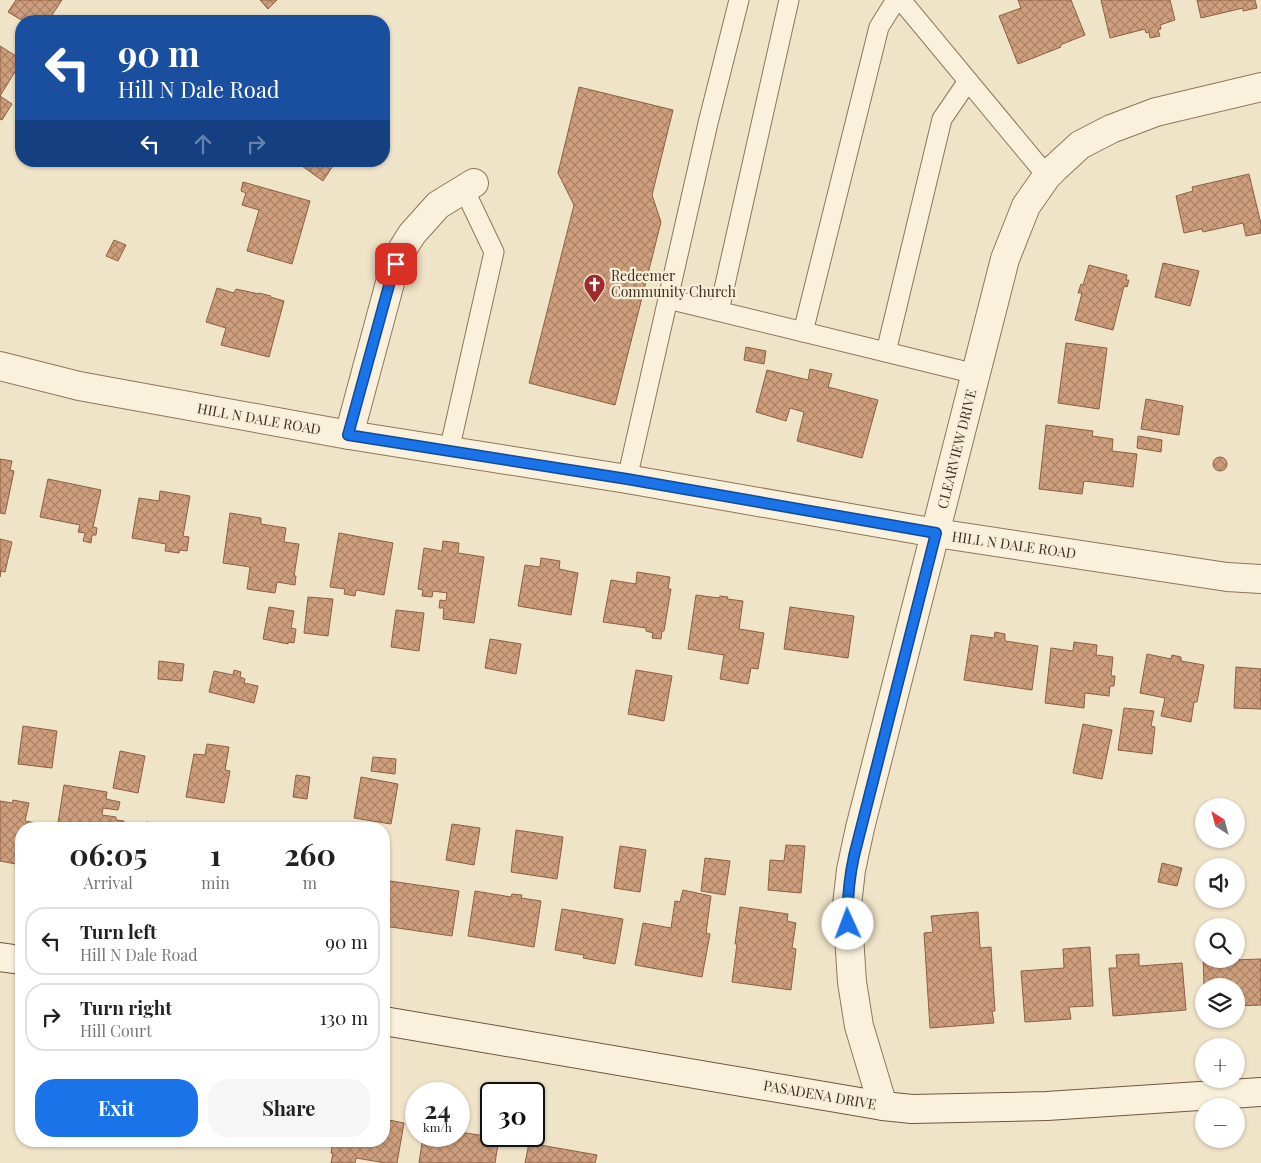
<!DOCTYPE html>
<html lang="en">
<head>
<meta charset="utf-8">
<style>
	:root { --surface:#fff; --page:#f6f6f6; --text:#222; --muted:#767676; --line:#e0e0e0; --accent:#1a73e8 }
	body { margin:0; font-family:"Playfair Display",serif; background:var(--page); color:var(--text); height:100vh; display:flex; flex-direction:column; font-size:19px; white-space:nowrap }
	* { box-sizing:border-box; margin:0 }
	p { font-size:16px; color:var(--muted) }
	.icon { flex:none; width:28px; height:28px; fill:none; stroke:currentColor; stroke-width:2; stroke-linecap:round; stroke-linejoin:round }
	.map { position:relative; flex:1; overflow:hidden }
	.sheet { position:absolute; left:15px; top:822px; width:375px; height:325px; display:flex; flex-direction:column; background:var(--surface); border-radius:20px; box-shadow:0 1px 4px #0004 }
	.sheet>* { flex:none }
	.banner { position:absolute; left:15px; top:15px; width:375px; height:152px; border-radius:20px; box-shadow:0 1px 4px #0004; background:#1a4fa0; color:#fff; overflow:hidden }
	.needle { width:32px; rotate:324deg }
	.controls { position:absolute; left:1195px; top:798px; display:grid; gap:10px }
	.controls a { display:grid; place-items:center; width:50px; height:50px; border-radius:50%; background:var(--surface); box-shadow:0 1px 4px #0004; font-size:25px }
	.speed { position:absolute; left:405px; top:1082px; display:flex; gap:10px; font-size:25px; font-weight:700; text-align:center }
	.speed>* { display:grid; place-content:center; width:65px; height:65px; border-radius:50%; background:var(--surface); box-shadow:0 1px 4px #0004; line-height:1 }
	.speed small { font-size:12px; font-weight:400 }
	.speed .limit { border:2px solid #111; border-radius:8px; background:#fff; color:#111 }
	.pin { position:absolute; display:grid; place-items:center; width:42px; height:42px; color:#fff; margin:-21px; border-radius:10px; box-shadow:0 2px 8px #0006 }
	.me { position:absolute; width:55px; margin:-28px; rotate:358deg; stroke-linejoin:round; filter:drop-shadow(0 0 4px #0008) }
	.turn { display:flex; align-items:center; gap:18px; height:105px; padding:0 20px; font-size:22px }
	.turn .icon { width:65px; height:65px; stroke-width:2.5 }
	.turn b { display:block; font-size:35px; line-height:42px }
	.lanes { display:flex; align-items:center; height:48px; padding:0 20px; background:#0003; justify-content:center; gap:25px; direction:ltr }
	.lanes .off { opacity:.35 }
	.eta { display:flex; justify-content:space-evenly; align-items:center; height:85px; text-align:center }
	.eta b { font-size:30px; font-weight:700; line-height:35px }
	.action { display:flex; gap:10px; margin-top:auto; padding:10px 20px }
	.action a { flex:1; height:58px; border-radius:20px; background:var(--accent); color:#fff; font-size:20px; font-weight:700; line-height:58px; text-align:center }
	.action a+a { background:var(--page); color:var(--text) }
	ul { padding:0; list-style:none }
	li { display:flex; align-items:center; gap:15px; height:68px; margin:0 10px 8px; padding:0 10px; border:2px solid var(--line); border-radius:20px }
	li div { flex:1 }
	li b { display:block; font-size:19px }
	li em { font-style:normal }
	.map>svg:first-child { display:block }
	.building { fill:url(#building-cross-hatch); stroke:#8d5f41 }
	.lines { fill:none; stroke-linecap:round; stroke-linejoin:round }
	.lane-casing { stroke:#8d765c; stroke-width:21 }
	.street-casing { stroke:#8d765c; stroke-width:30 }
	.secondary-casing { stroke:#6f573f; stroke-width:30 }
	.lane { stroke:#faf1dc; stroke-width:19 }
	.street { stroke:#faf1dc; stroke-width:28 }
	.secondary { stroke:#faf1dc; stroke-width:28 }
	.route-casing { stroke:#114b97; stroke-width:12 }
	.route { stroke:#1a73e8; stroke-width:9 }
	.labels { text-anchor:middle; stroke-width:4.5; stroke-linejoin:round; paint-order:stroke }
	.poi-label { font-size:14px; fill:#3d2e20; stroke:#f7eed8; text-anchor:start }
	.street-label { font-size:14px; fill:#3d2e20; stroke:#f7eed8 }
</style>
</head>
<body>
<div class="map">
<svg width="1261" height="1163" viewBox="0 0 1261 1163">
	<defs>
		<pattern id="building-cross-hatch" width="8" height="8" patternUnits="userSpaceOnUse" patternTransform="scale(1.25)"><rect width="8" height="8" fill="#cf9f7d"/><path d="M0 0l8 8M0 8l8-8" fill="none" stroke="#a98266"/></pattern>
	</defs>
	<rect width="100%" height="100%" fill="#f0e4c8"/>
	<g class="building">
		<polygon points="16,0 62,0 48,21 23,21 8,12"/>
		<polygon points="260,0 277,0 268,9"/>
		<polygon points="1018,0 1071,0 1085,35 1060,45 1061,47 1018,64 999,16 1021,8"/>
		<polygon points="1101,0 1170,0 1175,20 1160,25 1161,29 1158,30 1160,36 1150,38 1149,32 1146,33 1145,29 1110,38"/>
		<polygon points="1197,0 1255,0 1257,8 1243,11 1243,8 1201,18"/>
		<polygon points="0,46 21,59 21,62 0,96"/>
		<polygon points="579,87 673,110 652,195 661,222 615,405 529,383 574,205 558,173"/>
		<polygon points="0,96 12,104 2,120 0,119"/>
		<polygon points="295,161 336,161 323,181"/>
		<polygon points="1249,174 1261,224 1261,233 1246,236 1243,223 1203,232 1202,229 1184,233 1176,196 1193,191 1192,187"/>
		<polygon points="243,182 310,201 292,264 247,251 259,210 242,205 246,193 241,191"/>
		<polygon points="114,240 126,245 118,261 106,256"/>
		<polygon points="1163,263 1199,271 1190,306 1155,297"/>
		<polygon points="1089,265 1127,275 1126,280 1129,280 1127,287 1124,286 1113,330 1075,320 1082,293 1078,293 1081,284 1083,285"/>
		<polygon points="217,288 234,293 236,289 259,294 259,293 271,296 270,297 284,301 269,357 221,345 226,328 206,322"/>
		<polygon points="1066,343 1107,348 1099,409 1058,403"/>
		<polygon points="746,347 766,351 764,364 744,360"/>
		<polygon points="810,369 832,374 828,387 878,400 862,458 797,441 804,412 790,408 786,421 756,412 767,370 808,380"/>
		<polygon points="1146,399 1183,406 1179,435 1141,429"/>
		<polygon points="1046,425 1093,431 1092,436 1113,439 1112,451 1137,454 1133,487 1084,481 1082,494 1039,489"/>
		<polygon points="1138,436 1162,440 1161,452 1137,448"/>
		<circle cx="1220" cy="464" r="7"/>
		<polygon points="0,459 12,461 10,470 14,471 5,514 0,513"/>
		<polygon points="48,479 101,490 93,527 97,528 96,535 92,535 91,543 83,541 85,533 78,532 80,525 40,517"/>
		<polygon points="160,491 190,496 183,536 189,537 187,551 180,550 179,553 165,551 166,544 132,538 139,498 159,501"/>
		<polygon points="230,513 261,518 261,524 286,528 284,542 299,544 294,576 296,576 295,585 277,582 275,593 247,589 250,567 223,563"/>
		<polygon points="339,533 393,543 384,595 356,590 355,596 344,594 345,589 330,587"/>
		<polygon points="0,539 12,542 5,572 1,571 0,577"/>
		<polygon points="443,541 459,543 458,553 484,557 474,623 443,619 444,608 439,608 440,600 446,601 447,593 433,591 432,597 422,596 423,590 418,589 424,548 442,551"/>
		<polygon points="541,558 560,561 559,569 578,573 571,615 518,606 525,565 540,567"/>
		<polygon points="637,572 670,577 668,589 671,589 664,631 662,631 661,639 652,638 653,633 646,631 646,628 603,622 611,580 636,584"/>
		<polygon points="696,595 719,598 720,596 728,597 727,599 743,601 739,629 764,633 758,669 751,668 748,684 720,679 724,655 688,649"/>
		<polygon points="308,597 333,599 328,636 304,633"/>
		<polygon points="269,607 294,611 291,628 296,629 294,643 288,642 288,644 263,639"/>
		<polygon points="790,607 854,616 848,658 784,649"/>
		<polygon points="396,610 424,613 419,651 391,647"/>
		<polygon points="995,632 1005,634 1005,641 1038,646 1032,690 964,680 971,635 994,638"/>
		<polygon points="490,639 521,644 516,674 485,668"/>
		<polygon points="1074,642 1097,645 1096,655 1113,657 1111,676 1115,676 1114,686 1110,686 1109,696 1085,693 1084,708 1045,703 1051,648 1073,651"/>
		<polygon points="1147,654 1171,659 1172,655 1181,657 1181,661 1204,665 1197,702 1194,702 1191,722 1161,716 1165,698 1140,693"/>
		<polygon points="159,661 184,664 182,681 158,679"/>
		<polygon points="1236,667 1261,669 1261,709 1234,708"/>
		<polygon points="234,670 241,672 240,677 245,679 244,683 258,686 254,703 209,692 214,671 233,675"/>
		<polygon points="636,670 672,676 664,721 628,714"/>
		<polygon points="1124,708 1154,711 1151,726 1155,727 1152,754 1118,750"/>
		<polygon points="1083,724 1112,730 1102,779 1073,773"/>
		<polygon points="23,726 57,731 52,768 18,764"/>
		<polygon points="207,744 229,747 225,770 230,771 224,803 186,797 194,754 205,755"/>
		<polygon points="120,751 145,756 138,793 113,788"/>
		<polygon points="373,757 396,759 395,774 371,771"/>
		<polygon points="296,775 310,777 307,799 293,797"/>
		<polygon points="361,777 398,784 391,824 354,818"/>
		<polygon points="64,785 107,792 106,799 120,802 118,810 103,808 102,815 116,817 116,820 124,821 123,829 57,829"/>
		<polygon points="13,800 29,803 25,821 42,824 41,829 21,829 21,865 0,861 0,801 12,803"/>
		<polygon points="146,822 187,829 145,829"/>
		<polygon points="452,824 480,828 474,865 446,860"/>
		<polygon points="516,830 563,837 557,879 511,872"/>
		<polygon points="786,845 805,846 801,893 768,890 770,860 784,861"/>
		<polygon points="620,846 646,850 640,892 614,888"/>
		<polygon points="705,858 730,861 725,895 701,891"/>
		<polygon points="1162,863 1182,868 1177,886 1158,882"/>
		<polygon points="390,881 459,891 452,936 384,926"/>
		<polygon points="683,890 711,896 706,933 710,934 702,977 635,965 643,923 671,928 675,901 680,902"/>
		<polygon points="475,891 511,897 512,894 522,895 521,898 541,901 534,947 468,936"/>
		<polygon points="740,907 788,914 787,921 796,923 792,948 796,949 791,990 732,982 737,944 735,944"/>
		<polygon points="562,909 623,919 615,964 583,958 584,955 555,950"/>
		<polygon points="978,912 980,948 991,947 995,1011 992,1011 994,1023 930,1028 924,933 933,932 931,916"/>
		<polygon points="1090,947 1093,1006 1069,1007 1071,1019 1025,1022 1021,971 1064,968 1063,949"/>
		<polygon points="1139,954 1139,966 1182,963 1186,1010 1113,1016 1109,968 1117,968 1116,955"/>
		<polygon points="1203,954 1204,954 1204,959 1233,959 1233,960 1261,959 1261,1005 1236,1006 1236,986 1204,986"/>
		<polygon points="384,1119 404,1123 397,1163 386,1163 356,1158 355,1163 331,1163 333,1153 331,1153 333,1141 384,1141"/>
		<polygon points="459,1132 499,1138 495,1163 419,1163 423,1136 459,1136"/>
		<polygon points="266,1141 296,1141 295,1146"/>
		<polygon points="529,1143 597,1155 595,1163 525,1163"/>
	</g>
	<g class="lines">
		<defs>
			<g id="lane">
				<polyline points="901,0 1047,176"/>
				<polyline points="668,299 976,374"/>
				<polyline points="719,311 789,0"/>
				<polyline points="803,332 879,27 896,0"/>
				<polyline points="886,352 942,119 968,81"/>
				<polyline points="449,451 494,252 464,189"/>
				<polyline points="627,479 708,123 739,0"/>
			</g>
			<g id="street">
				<polyline points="0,366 79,386 349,435 627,479 936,533 1227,577 1261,579"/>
				<polyline points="349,435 391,279 402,250 412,234 438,205 474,183"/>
				<polyline points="883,1106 859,1026 852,982 847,905 851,870 860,828 1005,259 1026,206 1047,176 1055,168 1080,145 1111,129 1156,112 1261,87"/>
			</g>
			<g id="secondary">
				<polyline points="0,957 21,960"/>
				<polyline points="384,1021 883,1106 912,1109 1047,1106 1261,1092"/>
			</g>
		</defs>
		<use href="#lane" class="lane-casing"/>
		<use href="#street" class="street-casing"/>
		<use href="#secondary" class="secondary-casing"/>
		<use href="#lane" class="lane"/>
		<use href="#street" class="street"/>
		<use href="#secondary" class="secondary"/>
	</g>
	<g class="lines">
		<defs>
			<path id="route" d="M396,264L391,278L348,435L627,479L936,533L854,856C849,879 847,901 848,924"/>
		</defs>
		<use href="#route" class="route-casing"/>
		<use href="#route" class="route"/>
	</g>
	<defs>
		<symbol id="church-pin" viewBox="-11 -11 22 30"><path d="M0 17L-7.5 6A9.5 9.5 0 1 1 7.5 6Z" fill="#9e2a2b" stroke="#f7eed8"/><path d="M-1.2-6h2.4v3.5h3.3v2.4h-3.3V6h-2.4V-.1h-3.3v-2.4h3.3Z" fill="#fff"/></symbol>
	</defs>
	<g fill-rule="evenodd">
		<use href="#church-pin" x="582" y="272" width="25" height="34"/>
	</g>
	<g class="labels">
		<g class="poi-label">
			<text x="611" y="281">Redeemer<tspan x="611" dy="16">Community Church</tspan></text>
		</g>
		<g class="street-label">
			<text transform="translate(259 419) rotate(10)" y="5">HILL N DALE ROAD</text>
			<text transform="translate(957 449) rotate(-76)" y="5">CLEARVIEW DRIVE</text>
			<text transform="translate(1014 545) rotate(8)" y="5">HILL N DALE ROAD</text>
			<text transform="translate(820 1095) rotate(10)" y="5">PASADENA DRIVE</text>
		</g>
	</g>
</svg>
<div class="controls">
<a><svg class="needle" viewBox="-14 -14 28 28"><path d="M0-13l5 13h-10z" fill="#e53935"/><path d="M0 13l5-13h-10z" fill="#767676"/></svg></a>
<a><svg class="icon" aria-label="sound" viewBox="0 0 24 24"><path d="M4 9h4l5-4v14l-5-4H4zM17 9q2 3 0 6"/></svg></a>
<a><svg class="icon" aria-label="search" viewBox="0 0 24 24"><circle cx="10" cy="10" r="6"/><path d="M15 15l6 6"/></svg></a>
<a><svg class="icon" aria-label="layers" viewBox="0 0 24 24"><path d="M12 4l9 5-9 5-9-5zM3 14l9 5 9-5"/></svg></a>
<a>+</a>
<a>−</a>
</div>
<div class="speed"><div>24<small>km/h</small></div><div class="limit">30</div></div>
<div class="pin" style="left:396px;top:264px;background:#d93025"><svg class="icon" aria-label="arrive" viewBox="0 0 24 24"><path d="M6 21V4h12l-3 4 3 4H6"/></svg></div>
<svg class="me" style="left:848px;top:924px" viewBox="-20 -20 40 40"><circle r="19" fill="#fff"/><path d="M0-13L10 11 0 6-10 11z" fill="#1a73e8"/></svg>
<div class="banner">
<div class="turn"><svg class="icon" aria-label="left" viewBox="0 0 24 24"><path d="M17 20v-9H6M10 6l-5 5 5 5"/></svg><div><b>90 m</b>Hill N Dale Road</div></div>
<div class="lanes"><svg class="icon" aria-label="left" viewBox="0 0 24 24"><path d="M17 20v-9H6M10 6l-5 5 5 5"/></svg><svg class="icon off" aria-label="ahead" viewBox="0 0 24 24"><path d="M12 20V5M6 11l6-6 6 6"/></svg><svg class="icon off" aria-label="right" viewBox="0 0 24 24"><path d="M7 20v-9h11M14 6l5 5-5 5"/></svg></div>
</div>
<section class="sheet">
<div class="eta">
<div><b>06:05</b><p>Arrival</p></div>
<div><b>1</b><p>min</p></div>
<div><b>260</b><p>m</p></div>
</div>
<ul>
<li><svg class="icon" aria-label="left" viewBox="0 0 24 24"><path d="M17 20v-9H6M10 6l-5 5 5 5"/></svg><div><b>Turn left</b><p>Hill N Dale Road</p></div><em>90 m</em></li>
<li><svg class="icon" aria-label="right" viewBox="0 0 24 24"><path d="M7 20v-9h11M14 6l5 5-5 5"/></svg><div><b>Turn right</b><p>Hill Court</p></div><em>130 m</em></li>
</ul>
<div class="action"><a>Exit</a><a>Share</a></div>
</section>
</div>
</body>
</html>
